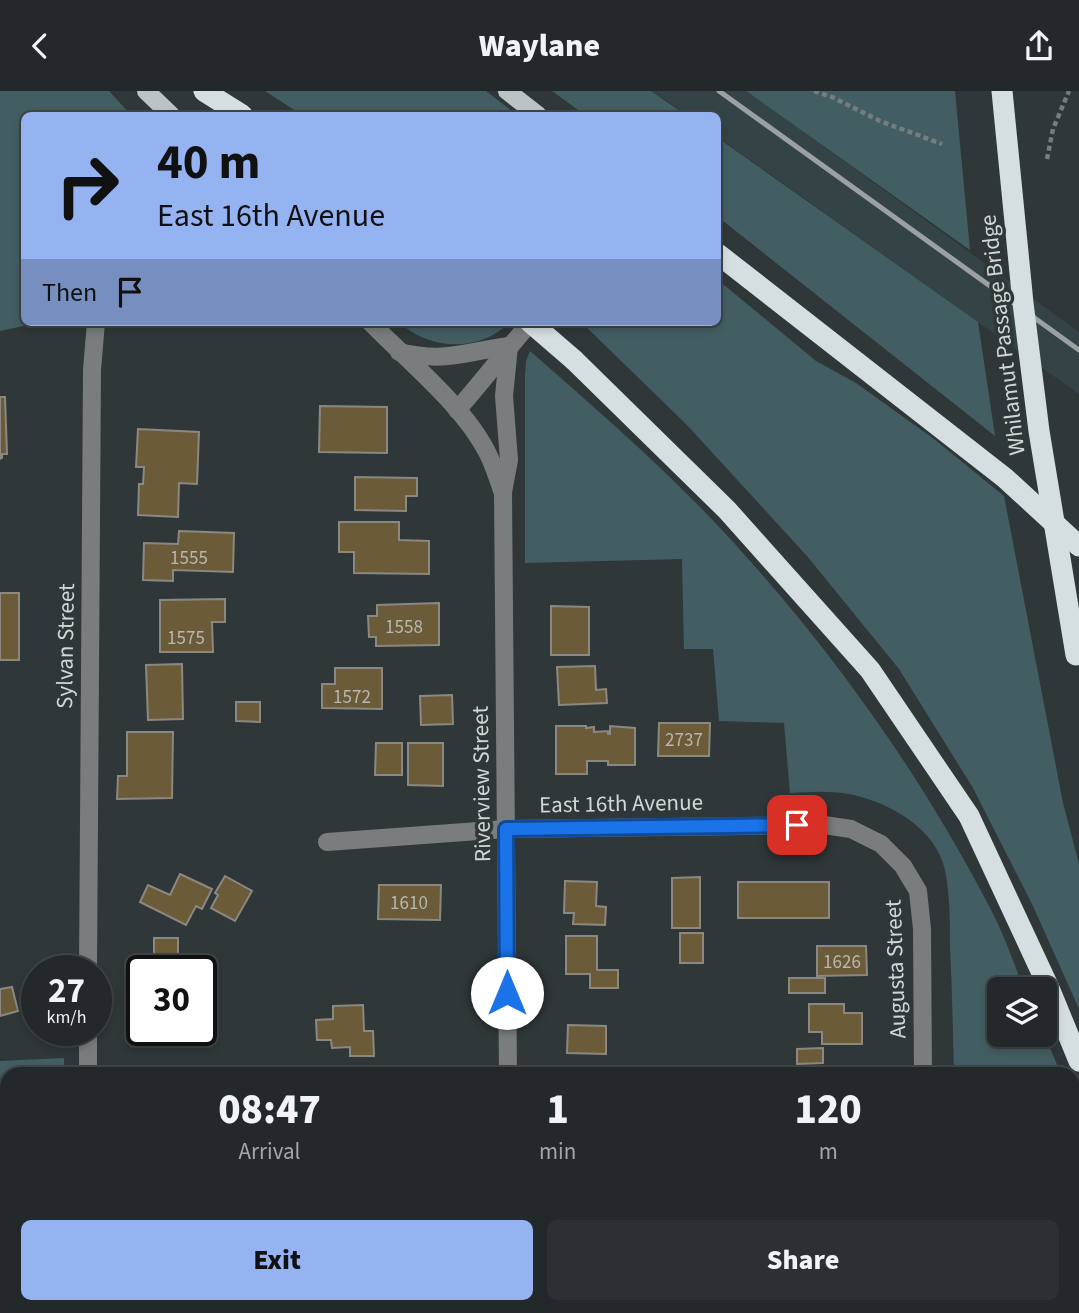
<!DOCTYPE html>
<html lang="en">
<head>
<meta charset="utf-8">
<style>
	:root { --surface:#23292b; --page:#2b3133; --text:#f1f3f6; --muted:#a3a6a9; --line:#404547; --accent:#95b2f1 }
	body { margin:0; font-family:"Source Sans 3",sans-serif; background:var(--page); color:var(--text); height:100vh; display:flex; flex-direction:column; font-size:26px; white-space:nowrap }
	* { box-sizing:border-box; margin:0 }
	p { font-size:23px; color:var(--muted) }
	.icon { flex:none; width:38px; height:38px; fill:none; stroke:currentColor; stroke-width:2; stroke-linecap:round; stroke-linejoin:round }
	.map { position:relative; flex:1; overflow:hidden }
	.sheet { position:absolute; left:0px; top:976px; width:1080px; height:247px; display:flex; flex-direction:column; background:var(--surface); border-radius:21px 21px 0 0; box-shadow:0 4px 10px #0003,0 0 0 2px var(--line) }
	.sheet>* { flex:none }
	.banner { position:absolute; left:21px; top:21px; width:700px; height:214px; border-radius:10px; box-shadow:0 4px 10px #0003,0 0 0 2px var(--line); background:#95b2f1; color:#111; overflow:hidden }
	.fabs { position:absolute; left:987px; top:886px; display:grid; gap:14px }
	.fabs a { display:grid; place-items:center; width:70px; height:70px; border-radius:10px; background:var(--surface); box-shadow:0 4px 10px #0003,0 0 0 2px var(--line); font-size:35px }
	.speed { position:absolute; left:21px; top:864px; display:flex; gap:14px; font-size:35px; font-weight:700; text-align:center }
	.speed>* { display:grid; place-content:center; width:91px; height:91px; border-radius:50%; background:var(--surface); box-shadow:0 4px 10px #0003,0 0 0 2px var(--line); line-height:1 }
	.speed small { font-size:18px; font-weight:400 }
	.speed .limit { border:4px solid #111; border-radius:10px; background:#fff; color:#111 }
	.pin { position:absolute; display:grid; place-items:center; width:60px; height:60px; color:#fff; margin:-30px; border-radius:14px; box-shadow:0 4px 10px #0006 }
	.me { position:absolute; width:77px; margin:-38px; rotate:0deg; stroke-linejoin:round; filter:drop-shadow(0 0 5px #0008) }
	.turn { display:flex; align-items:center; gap:24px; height:147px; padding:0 21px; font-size:32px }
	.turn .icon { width:91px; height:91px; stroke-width:2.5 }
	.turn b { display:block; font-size:49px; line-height:60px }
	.then { display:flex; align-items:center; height:66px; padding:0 21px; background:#0003; gap:14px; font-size:26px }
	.eta { display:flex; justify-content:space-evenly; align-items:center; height:119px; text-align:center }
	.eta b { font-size:42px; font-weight:800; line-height:49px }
	.cta { display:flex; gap:14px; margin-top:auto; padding:14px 21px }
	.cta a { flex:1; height:80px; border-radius:10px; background:var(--accent); color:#111; font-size:28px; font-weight:800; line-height:80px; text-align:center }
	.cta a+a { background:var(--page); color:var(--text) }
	header { display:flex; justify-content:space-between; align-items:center; height:91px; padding:0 21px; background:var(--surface); font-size:32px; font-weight:800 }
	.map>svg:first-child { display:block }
	.built { fill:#344446 }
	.green { fill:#435e63 }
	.building { fill:#6c5b39; stroke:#8b8881; stroke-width:2 }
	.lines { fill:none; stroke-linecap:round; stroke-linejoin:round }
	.path { stroke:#767d7f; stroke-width:4.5; stroke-dasharray:5 3.5; stroke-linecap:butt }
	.minor { stroke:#797d7d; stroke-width:18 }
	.major { stroke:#bbc3c5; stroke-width:18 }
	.highway { stroke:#d5dfe1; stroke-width:21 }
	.rail { stroke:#9ba1a2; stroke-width:5 }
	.highway-bridge { stroke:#d5dfe1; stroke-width:21 }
	.route-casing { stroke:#114b97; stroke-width:18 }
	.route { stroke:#1a73e8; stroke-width:12 }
	.labels { text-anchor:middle; stroke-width:7; stroke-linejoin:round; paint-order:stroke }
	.number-label { font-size:19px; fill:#b8b7b0 }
	.street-label { font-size:23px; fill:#d1d6d7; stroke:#2f3739 }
</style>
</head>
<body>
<header><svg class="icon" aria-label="back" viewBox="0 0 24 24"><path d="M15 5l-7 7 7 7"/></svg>Waylane<svg class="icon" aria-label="share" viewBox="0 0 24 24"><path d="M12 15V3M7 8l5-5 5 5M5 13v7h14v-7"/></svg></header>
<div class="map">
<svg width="1079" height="1222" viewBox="0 0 1079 1222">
	<rect width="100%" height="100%" fill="#2f3739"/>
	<polygon class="built" points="652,0 746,0 775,20 1079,241 1079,303 718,46 718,24 688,24"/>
	<g class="green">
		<polygon points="0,0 109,0 131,24 24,24 24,231 42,231 0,240"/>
		<polygon points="265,0 486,0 517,24 302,24"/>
		<polygon points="552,0 651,0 686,24 585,24"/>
		<polygon points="746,0 955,0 970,159 749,2"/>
		<polygon points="718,47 978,231 995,345 718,126"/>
		<polygon points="718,189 816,270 856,292 934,348 1004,405 1063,712 1079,773 1079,918 1033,815 973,697 899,578 807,465 687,334 581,231 718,231"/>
		<path d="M399,231H497L503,237C473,262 426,257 399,231Z"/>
		<path d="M530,260C587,310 645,360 698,414C813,532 913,669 989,815C1003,841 1013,870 1024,898H999V943H1044L1061,983H954C953,940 952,897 950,854C950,830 950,804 945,779C936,738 892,713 854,704C833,699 811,701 790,702L784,632L719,630L713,558H684L682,468L525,472V284L526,270Z"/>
		<polygon points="64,967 64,983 7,984 7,1061 0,1061 0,970"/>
		<polygon points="1073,1012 1079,1028 1079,1189 1073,1169"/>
	</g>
	<g class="building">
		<polygon points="0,306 5,306 7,363 2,363 2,367 0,368"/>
		<polygon points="320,315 387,316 387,362 319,361"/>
		<polygon points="138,338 199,341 197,393 179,392 178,426 138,424 139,393 143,393 144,376 136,376"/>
		<polygon points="355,386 417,387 417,405 406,405 406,420 355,419"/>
		<polygon points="339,431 399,431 399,449 429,450 429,483 354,482 354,461 339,461"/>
		<polygon points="179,440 234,442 233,481 173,479 173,490 143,489 144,452 178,453"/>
		<rect x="0" y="502" width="19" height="67"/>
		<polygon points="225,508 225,531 212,531 213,561 160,561 160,509"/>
		<polygon points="439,512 439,554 376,555 376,546 369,546 368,525 377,525 377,514"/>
		<polygon points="551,515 589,516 589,564 551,564"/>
		<polygon points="182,573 183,628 148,629 146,574"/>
		<polygon points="595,575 596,599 606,598 607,612 559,614 557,576"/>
		<polygon points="335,577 382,577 382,618 322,617 322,593 335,593"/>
		<polygon points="452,604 453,633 421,634 420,605"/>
		<polygon points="236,611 260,611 260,631 236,630"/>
		<polygon points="659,632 710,632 709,665 658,665"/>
		<polygon points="556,635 586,635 586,637 594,636 594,641 608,640 608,643 610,643 610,635 635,637 635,674 608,674 608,670 587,670 587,683 556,683"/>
		<polygon points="127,641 173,641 172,707 117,708 118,685 127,685"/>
		<polygon points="376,652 402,652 402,684 375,684"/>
		<polygon points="408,652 443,652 443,695 408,694"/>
		<polygon points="180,783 212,798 202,818 196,815 186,834 140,811 148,794 170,804"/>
		<polygon points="225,785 252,800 235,830 211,817 218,804 215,802"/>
		<polygon points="700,786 700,837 672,837 672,787"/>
		<polygon points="565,790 597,791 596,815 606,816 605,834 573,833 574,822 564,822"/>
		<rect x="738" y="791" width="91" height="36"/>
		<polygon points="379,794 441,794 440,829 378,828"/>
		<rect x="680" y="842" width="23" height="30"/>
		<polygon points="566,845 597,845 597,879 618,879 618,897 590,897 590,883 566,883"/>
		<rect x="154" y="847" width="24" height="33"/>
		<polygon points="817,855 866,855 867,884 817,885"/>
		<rect x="789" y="887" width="36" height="15"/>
		<polygon points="12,896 18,920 0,925 0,898"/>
		<polygon points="809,913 844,913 844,922 862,922 862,953 822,953 822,941 809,941"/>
		<polygon points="363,914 364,940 373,940 374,965 350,965 350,956 332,957 331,949 317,949 316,929 333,928 333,915"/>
		<polygon points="568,934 606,935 606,963 567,962"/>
		<polygon points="823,957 823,972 797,973 797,958"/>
		<polygon points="383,980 426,981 426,984 383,984"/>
		<rect x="405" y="1216" width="26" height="6"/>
		<polygon points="563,1216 643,1217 643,1222 563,1222"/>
		<rect x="975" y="1216" width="33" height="6"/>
	</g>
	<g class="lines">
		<g class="path">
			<polyline points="814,0 832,6 880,30 942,53"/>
			<polyline points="1047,68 1053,38 1069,0"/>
		</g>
		<g class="minor">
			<path d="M370,231C408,270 463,314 487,361C494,374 498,389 503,402L508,984"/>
			<path d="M399,261C446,272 464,261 509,255"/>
			<path d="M457,319C483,290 505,260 531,231"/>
			<polyline points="503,401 509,369 504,305 509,255"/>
			<polyline points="327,751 506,738 824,734 851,738 881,753 903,775 918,800 922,838 923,984"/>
			<polyline points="88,880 92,279 96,231"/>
			<polyline points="88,940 88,984"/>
			<polyline points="510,1216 510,1222"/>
			<polyline points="923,1216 923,1222"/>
			<polyline points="88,1222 88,1216"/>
		</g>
		<g class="major">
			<polyline points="146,0 171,24"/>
			<polyline points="507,0 538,24"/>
		</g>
		<g class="highway">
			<polyline points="204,0 242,24"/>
			<polyline points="718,163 1005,387 1079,455"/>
			<polyline points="574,269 727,419 870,579 969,725 1049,897 1079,970"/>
		</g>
		<polyline class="rail" points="719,0 1079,259"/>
		<g class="highway-bridge">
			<polyline points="1002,0 1023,212 1039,340 1076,564"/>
			<polyline points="530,231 574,269"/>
		</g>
	</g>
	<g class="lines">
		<defs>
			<polyline id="route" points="507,902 506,738 797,734"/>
		</defs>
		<use href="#route" class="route-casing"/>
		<use href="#route" class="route"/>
	</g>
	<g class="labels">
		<g class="number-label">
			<text x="189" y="473">1555</text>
			<text x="404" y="542">1558</text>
			<text x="186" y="553">1575</text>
			<text x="352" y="612">1572</text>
			<text x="684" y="655">2737</text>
			<text x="409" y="818">1610</text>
			<text x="842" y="877">1626</text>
		</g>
		<g class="street-label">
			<text transform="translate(1002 244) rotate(-97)" y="8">Whilamut Passage Bridge</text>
			<text transform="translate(65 555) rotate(-89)" y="8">Sylvan Street</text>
			<text transform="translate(481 693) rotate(-91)" y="8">Riverview Street</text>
			<text transform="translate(621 712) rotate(-1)" y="8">East 16th Avenue</text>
			<text transform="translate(895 878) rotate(-92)" y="8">Augusta Street</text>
		</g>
	</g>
</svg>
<div class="fabs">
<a><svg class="icon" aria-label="layers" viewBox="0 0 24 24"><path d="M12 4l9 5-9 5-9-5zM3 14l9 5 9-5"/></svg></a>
</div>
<div class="speed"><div>27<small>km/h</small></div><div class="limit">30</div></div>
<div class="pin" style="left:797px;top:734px;background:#d93025"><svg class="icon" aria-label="arrive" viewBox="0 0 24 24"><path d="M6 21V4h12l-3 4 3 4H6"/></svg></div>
<svg class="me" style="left:507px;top:902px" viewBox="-20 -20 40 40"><circle r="19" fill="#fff"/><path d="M0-13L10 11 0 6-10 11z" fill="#1a73e8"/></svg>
<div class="banner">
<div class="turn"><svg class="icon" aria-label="right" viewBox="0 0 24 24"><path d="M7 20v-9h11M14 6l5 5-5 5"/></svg><div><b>40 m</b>East 16th Avenue</div></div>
<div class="then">Then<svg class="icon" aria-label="arrive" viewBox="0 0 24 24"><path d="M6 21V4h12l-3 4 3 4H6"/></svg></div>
</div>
<section class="sheet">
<div class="eta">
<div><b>08:47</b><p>Arrival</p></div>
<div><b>1</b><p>min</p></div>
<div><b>120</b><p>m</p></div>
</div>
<div class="cta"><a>Exit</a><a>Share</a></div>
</section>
</div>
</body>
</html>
